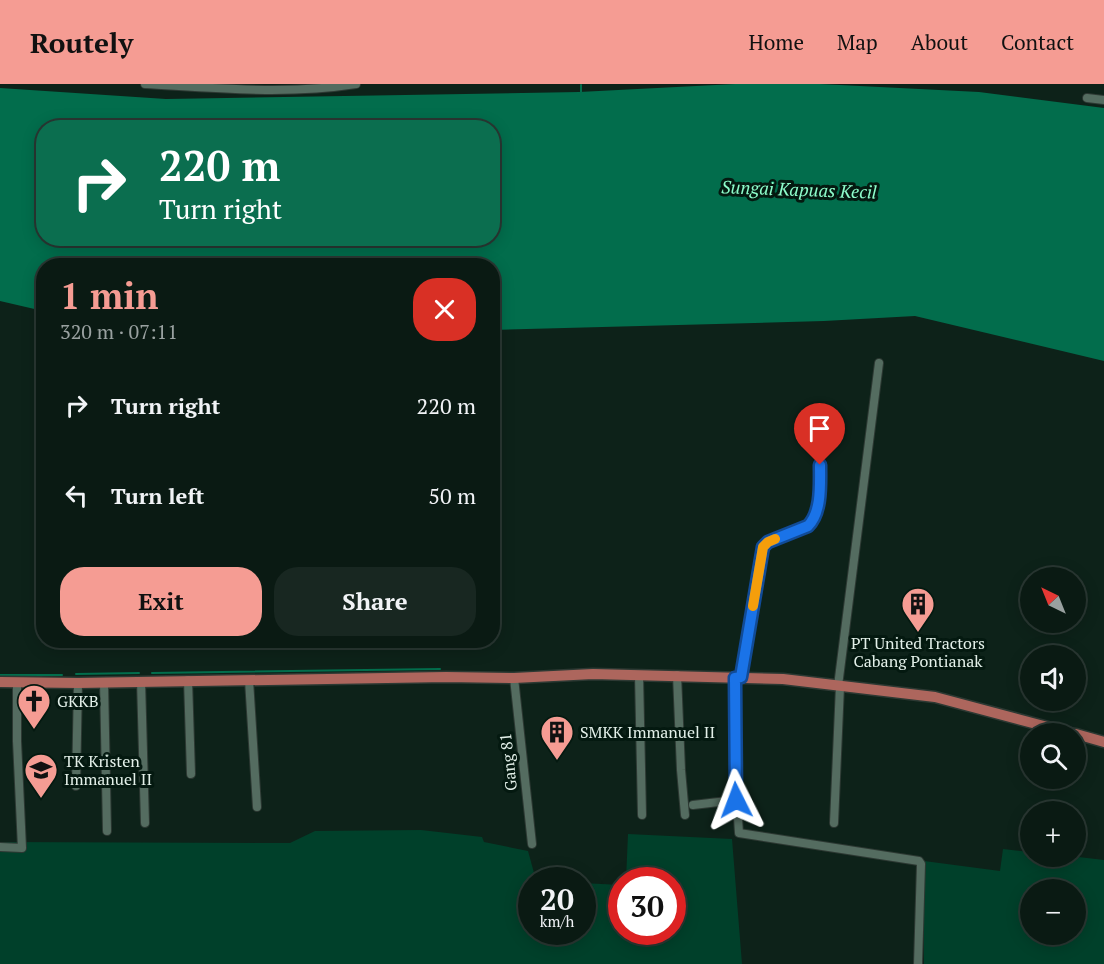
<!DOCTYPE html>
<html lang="en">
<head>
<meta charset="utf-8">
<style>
	:root { --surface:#0a1a13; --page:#182721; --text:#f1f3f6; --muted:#99a1a0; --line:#2a3833; --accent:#f59c93 }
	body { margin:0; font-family:"PT Serif",serif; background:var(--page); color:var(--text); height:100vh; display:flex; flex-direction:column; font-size:22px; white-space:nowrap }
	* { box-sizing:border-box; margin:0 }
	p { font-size:20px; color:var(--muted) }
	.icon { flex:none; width:33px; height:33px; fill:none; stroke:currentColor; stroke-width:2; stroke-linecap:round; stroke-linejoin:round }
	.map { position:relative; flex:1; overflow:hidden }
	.drawer { position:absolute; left:36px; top:174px; width:464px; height:390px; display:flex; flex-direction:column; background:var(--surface); border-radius:24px; box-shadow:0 3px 15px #0003,0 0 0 2px var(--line) }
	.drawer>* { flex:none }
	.guide { position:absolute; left:36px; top:36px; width:464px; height:126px; border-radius:24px; box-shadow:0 3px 15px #0003,0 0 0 2px var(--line); background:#0b6e4f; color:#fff; overflow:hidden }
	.needle { width:39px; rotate:317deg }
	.controls { position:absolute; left:1020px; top:483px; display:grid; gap:12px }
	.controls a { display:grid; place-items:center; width:66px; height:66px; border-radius:50%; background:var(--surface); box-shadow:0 3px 15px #0003,0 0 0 2px var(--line); font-size:30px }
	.speed { position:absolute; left:518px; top:783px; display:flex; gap:12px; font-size:30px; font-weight:700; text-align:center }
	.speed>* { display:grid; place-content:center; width:78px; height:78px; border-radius:50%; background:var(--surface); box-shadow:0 3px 15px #0003,0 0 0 2px var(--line); line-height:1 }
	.speed small { font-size:15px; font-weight:400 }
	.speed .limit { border:9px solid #d22; background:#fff; color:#111 }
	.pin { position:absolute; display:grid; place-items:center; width:51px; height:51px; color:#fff; margin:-62px -26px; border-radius:50% 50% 50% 0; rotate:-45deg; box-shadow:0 0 6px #0007 }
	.pin .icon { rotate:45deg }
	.me { position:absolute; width:66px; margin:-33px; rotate:357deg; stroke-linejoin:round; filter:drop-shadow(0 0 4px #0008) }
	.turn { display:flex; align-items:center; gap:21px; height:126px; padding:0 24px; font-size:27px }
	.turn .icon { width:78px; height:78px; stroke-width:2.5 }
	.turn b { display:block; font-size:42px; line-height:51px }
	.round { display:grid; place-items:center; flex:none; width:63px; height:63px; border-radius:24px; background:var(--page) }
	.summary { display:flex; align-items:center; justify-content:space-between; height:102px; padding:0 24px }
	h1 { font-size:36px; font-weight:800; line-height:45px; color:var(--accent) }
	.primary-button { display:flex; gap:12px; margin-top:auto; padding:12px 24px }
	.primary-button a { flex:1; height:69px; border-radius:24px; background:var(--accent); color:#111; font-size:24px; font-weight:800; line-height:69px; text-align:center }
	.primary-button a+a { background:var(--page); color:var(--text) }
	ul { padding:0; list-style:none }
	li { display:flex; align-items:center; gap:18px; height:90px; padding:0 24px }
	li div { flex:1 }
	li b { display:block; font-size:22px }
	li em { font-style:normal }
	header { display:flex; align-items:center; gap:36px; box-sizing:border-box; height:84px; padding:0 30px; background:var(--accent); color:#111 }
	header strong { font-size:28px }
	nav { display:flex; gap:33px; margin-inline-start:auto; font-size:21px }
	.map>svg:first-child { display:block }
	.green { fill:#00402a; fill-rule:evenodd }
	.water { fill:#026d4c; fill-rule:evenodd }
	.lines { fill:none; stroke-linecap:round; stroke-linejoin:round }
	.stream { stroke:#026d4c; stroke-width:2 }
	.minor-casing { stroke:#2d3933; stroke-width:10 }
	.major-casing { stroke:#2d3933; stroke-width:13 }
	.minor { stroke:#546c60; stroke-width:8 }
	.major { stroke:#ad665d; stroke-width:10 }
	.route-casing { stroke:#114b97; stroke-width:15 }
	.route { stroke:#1a73e8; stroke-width:10 }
	.slow { stroke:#f59e0b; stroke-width:10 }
	.labels { text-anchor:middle; stroke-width:6; stroke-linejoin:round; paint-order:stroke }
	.poi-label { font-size:16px; fill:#e3f0e9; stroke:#041910; text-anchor:start }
	.street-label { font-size:16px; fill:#e3f0e9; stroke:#041910 }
	.water-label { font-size:18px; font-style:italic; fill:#8dfdcb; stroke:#041910 }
</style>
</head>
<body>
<header>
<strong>Routely</strong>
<nav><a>Home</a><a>Map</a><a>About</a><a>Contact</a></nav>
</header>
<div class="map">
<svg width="1104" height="880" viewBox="0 0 1104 880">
	<rect width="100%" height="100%" fill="#0d2219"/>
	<g class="green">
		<polygon points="421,746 482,753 484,758 528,767 536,796 541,796 531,796 531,848 582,848 582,799 621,801 621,848 672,848 672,796 626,796 628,750 732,755 742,880 0,880 0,758 290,759 315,747"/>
		<path d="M1003,765L1030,768V772H1070L1104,776V880H924V777L1000,787ZM1030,806H1076V850H1030Z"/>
	</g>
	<path class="water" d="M735,0H820L979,8L1104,24V277L915,232L824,237L492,246V182H44L43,227L0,217V4L166,15L579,8ZM44,44H492V154H44Z"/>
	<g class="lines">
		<g class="stream">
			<polyline points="581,1 581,8"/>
			<polyline points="152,589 440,585"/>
			<polyline points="76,590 139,589"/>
			<polyline points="0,591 62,591"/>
		</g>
		<defs>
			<g id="minor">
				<path d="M145,0C215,4 286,11 356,0"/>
				<polyline points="1087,14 1104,16"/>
				<polyline points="639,591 642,731"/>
				<polyline points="677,591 681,686 685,731"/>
				<path d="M741,593L763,463L768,458L808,442C822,428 820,400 821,381"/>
				<polyline points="514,594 532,760"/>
				<polyline points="735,594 734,675 739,749 919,777 921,780 918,880"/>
				<polyline points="188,596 191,690"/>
				<polyline points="249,596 257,723"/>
				<polyline points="141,597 145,739"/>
				<polyline points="104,598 107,747"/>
				<polyline points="838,602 879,279"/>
				<polyline points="76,702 78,599"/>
				<polyline points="693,721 736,716"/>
				<polyline points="834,739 840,602"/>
				<polyline points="0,763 22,764 17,657 17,598"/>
			</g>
			<g id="major">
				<polyline points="0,598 78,599 446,593 514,594 593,590 783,595 935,613 1074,650"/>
				<polyline points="1076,650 1104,658"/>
			</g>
		</defs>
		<use href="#minor" class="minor-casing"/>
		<use href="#major" class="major-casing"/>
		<use href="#minor" class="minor"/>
		<use href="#major" class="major"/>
	</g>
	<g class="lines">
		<defs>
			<path id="route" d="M736,716L735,594L741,593L763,463L768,458L808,442C822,428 820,400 820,381"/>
		</defs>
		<use href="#route" class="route-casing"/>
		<use href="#route" class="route"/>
		<polyline class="slow" points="753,522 763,463 768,458 775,455"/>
	</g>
	<defs>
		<symbol id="building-pin" viewBox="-11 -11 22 30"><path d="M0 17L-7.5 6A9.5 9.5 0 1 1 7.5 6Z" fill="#f59c93" stroke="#041910"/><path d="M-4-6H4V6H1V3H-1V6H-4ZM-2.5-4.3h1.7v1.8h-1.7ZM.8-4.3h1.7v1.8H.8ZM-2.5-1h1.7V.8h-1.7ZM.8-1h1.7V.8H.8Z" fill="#111"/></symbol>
		<symbol id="church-pin" viewBox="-11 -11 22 30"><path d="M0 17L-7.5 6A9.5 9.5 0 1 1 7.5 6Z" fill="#f59c93" stroke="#041910"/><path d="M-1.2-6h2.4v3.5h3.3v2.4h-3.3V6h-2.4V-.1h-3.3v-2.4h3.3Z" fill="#111"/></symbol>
		<symbol id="school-pin" viewBox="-11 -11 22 30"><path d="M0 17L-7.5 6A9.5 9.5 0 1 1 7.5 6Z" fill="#f59c93" stroke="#041910"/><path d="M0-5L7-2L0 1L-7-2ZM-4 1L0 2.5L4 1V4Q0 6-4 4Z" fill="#111"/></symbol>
	</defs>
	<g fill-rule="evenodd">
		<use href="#building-pin" x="899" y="501" width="38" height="52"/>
		<use href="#church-pin" x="15" y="598" width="38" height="52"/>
		<use href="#building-pin" x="538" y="629" width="38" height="52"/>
		<use href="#school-pin" x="22" y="667" width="38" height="52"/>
	</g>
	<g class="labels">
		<g class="poi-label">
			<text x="918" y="565" text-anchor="middle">PT United Tractors<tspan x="918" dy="18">Cabang Pontianak</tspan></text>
			<text x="57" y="623">GKKB</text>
			<text x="580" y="654">SMKK Immanuel II</text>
			<text x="64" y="683">TK Kristen<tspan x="64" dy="18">Immanuel II</tspan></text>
		</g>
		<g class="street-label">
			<text transform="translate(508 678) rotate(-96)" y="6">Gang 81</text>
		</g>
		<g class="water-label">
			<text transform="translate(799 106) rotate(2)" y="6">Sungai Kapuas Kecil</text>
		</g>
	</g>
</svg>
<div class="controls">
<a><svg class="needle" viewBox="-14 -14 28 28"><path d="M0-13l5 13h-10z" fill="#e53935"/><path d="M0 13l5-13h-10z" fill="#99a1a0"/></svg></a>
<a><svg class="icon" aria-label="sound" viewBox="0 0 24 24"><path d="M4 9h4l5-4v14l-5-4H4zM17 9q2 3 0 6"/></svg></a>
<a><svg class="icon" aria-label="search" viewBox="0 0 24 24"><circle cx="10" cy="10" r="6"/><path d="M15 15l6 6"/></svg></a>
<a>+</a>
<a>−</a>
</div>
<div class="speed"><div>20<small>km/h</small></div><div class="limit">30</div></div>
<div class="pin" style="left:820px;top:381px;background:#d93025"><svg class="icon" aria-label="arrive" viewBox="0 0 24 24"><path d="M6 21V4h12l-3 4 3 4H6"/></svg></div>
<svg class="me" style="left:736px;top:716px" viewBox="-20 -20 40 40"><path d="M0-17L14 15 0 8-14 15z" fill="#1a73e8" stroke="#fff" stroke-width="4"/></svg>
<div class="guide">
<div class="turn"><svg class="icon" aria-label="right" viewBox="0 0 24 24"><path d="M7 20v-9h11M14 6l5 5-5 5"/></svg><div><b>220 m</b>Turn right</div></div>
</div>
<section class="drawer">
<div class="summary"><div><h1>1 min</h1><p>320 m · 07:11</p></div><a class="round" style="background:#d93025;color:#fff"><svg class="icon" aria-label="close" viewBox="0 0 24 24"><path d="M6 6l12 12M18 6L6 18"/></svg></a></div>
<ul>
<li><svg class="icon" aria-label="right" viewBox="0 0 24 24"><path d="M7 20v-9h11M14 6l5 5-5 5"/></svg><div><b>Turn right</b></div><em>220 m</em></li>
<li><svg class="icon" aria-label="left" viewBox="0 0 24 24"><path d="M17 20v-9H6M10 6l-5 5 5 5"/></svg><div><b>Turn left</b></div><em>50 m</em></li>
</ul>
<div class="primary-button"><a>Exit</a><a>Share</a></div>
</section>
</div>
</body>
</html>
